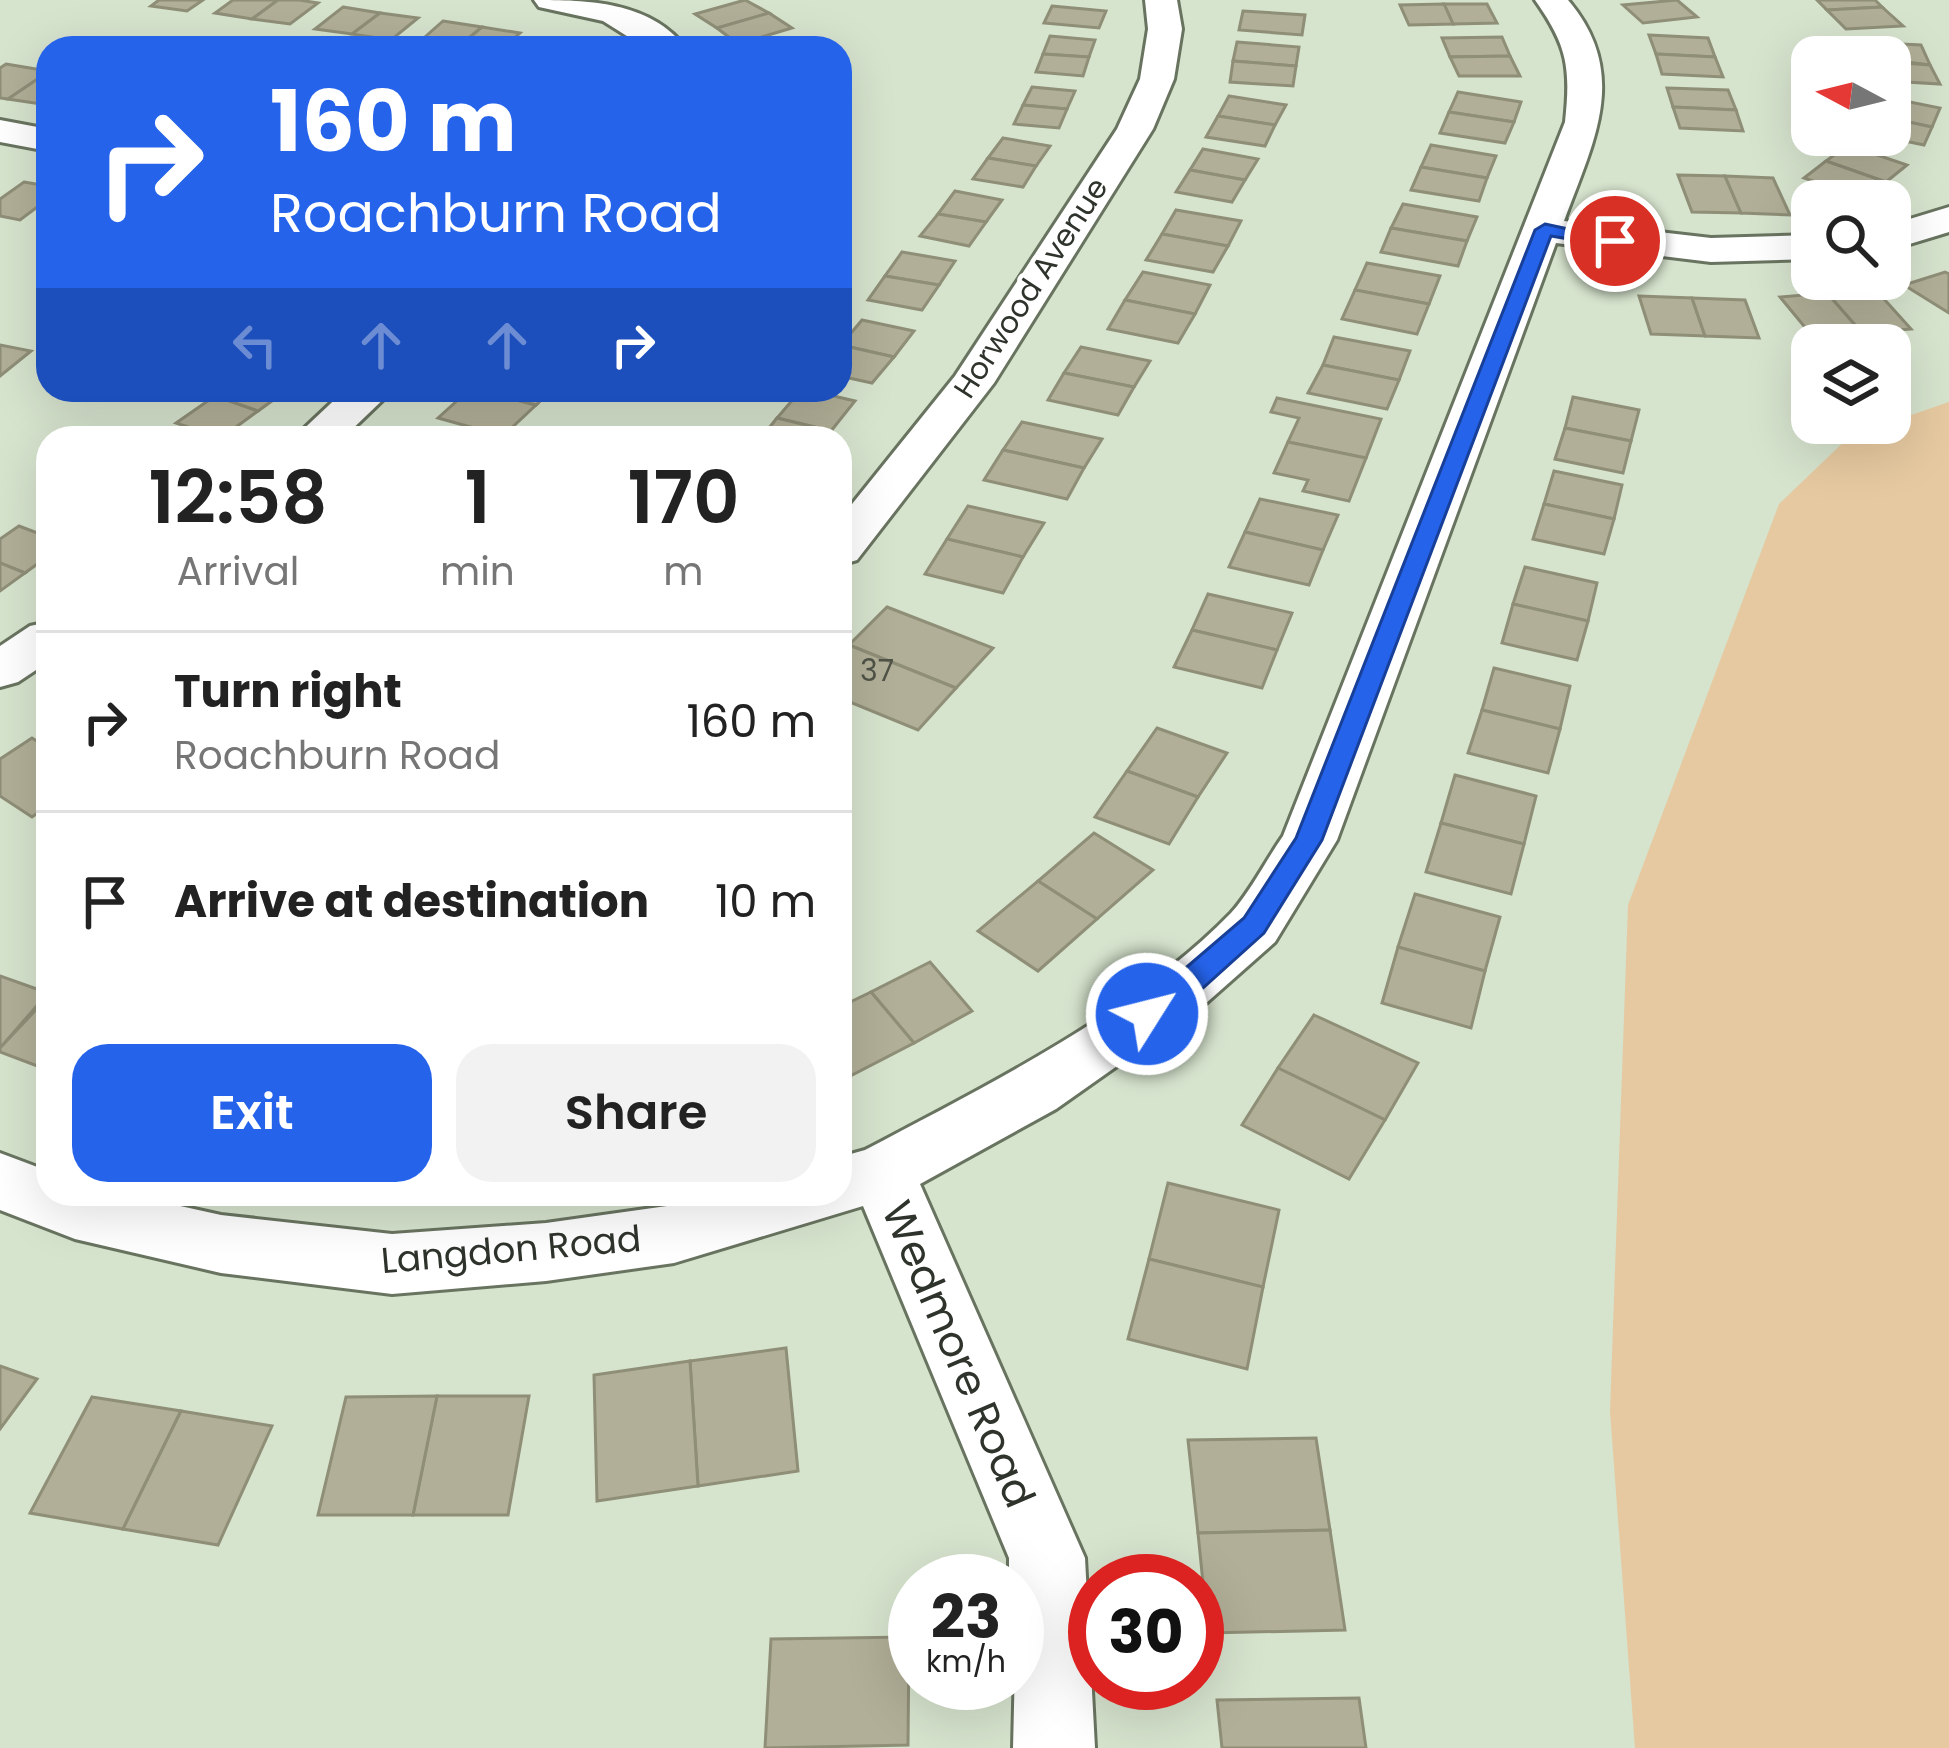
<!DOCTYPE html>
<html lang="en">
<head>
<meta charset="utf-8">
<style>
	:root { --surface:#fff; --page:#f2f2f2; --text:#222; --muted:#767676; --line:#e0e0e0; --accent:#2563eb }
	body { margin:0; font-family:Poppins,sans-serif; background:var(--page); color:var(--text); height:100vh; display:flex; flex-direction:column; font-size:45px; white-space:nowrap }
	* { box-sizing:border-box; margin:0 }
	p { font-size:39px; color:var(--muted) }
	.icon { flex:none; width:66px; height:66px; fill:none; stroke:currentColor; stroke-width:2; stroke-linecap:round; stroke-linejoin:round }
	.map { position:relative; flex:1; overflow:hidden }
	.details { position:absolute; left:36px; top:426px; width:816px; height:780px; display:flex; flex-direction:column; background:var(--surface); border-radius:36px; box-shadow:0 12px 48px #0002 }
	.details>* { flex:none }
	.guide { position:absolute; left:36px; top:36px; width:816px; height:366px; border-radius:36px; box-shadow:0 12px 48px #0002; background:#2563eb; color:#fff; overflow:hidden }
	.needle { width:78px; rotate:277deg }
	.buttons { position:absolute; left:1791px; top:36px; display:grid; gap:24px }
	.buttons a { display:grid; place-items:center; width:120px; height:120px; border-radius:24px; background:var(--surface); box-shadow:0 12px 48px #0002; font-size:60px }
	.speed { position:absolute; left:888px; top:1554px; display:flex; gap:24px; font-size:60px; font-weight:700; text-align:center }
	.speed>* { display:grid; place-content:center; width:156px; height:156px; border-radius:50%; background:var(--surface); box-shadow:0 12px 48px #0002; line-height:1 }
	.speed small { font-size:30px; font-weight:400 }
	.speed .limit { border:18px solid #d22; background:#fff; color:#111 }
	.pin { position:absolute; display:grid; place-items:center; width:102px; height:102px; color:#fff; margin:-51px; border:6px solid #fff; border-radius:50%; box-shadow:0 3px 12px #0007 }
	.me { position:absolute; width:132px; margin:-66px; rotate:54deg; stroke-linejoin:round; filter:drop-shadow(0 0 9px #0008) }
	.turn { display:flex; align-items:center; gap:42px; height:252px; padding:0 36px; font-size:54px }
	.turn .icon { width:156px; height:156px; stroke-width:2.5 }
	.turn b { display:block; font-size:84px; line-height:102px }
	.lanes { display:flex; align-items:center; height:114px; padding:0 36px; background:#0003; justify-content:center; gap:60px; direction:ltr }
	.lanes .off { opacity:.35 }
	.eta { display:flex; justify-content:space-evenly; align-items:center; height:204px; text-align:center }
	.eta b { font-size:72px; font-weight:600; line-height:84px }
	.primary-button { display:flex; gap:24px; margin-top:auto; padding:24px 36px }
	.primary-button a { flex:1; height:138px; border-radius:36px; background:var(--accent); color:#fff; font-size:48px; font-weight:600; line-height:138px; text-align:center }
	.primary-button a+a { background:var(--page); color:var(--text) }
	ul { padding:0; list-style:none }
	li { display:flex; align-items:center; gap:36px; height:180px; padding:0 36px; border-top:3px solid var(--line) }
	li div { flex:1 }
	li b { display:block; font-size:45px }
	li em { font-style:normal }
	.map>svg:first-child { display:block }
	.green { fill:#e6c9a0 }
	.building { fill:#b1af97; stroke:#8f8e77; stroke-width:3 }
	.lines { fill:none; stroke-linecap:round; stroke-linejoin:round }
	.minor-casing { stroke:#697460; stroke-width:6 }
	.minor { fill:#fff; fill-rule:evenodd }
	.route { fill:#2563eb; stroke:#184099; stroke-width:3 }
	.labels { text-anchor:middle; stroke-width:9; stroke-linejoin:round; paint-order:stroke }
	.far-street-label { font-size:30px; fill:#2e332b; stroke:#fff }
	.number-label { font-size:30px; fill:#4f5246 }
	.street-label { font-size:36px; fill:#2e332b; stroke:#fff }
	.near-street-label { font-size:42px; fill:#2e332b; stroke:#fff }
</style>
</head>
<body>
<div class="map">
<svg width="1949" height="1748" viewBox="0 0 1949 1748">
	<rect width="100%" height="100%" fill="#d6e3cd"/>
	<polygon class="green" points="1949,402 1949,1748 1635,1748 1610,1411 1628,905 1779,504 1850,436"/>
	<g class="building">
		<polygon points="159,0 203,0 187,11 151,6"/>
		<polygon points="233,0 278,0 252,19 215,13"/>
		<polygon points="278,0 299,0 318,3 290,24 252,19"/>
		<polygon points="745,0 769,13 717,28 695,14"/>
		<polygon points="1677,0 1697,17 1643,23 1623,5"/>
		<polygon points="1817,0 1875,0 1882,7 1827,10"/>
		<polygon points="1444,4 1487,4 1497,23 1453,24"/>
		<polygon points="1444,4 1453,24 1409,25 1400,5"/>
		<polygon points="1052,6 1106,11 1099,28 1044,23"/>
		<polygon points="343,7 380,13 352,34 315,29"/>
		<polygon points="1882,7 1903,26 1846,29 1827,10"/>
		<polygon points="1243,11 1305,15 1302,35 1239,30"/>
		<polygon points="380,13 418,18 391,40 352,34"/>
		<polygon points="769,13 792,28 738,44 717,28"/>
		<polygon points="443,21 482,27 457,48 417,44"/>
		<polygon points="482,27 520,33 503,48 457,48"/>
		<polygon points="1649,35 1708,38 1715,57 1656,54"/>
		<polygon points="1050,36 1095,40 1089,57 1043,54"/>
		<polygon points="1502,37 1510,56 1450,57 1442,38"/>
		<polygon points="1237,42 1299,47 1296,66 1233,61"/>
		<polygon points="1862,42 1921,45 1930,65 1868,57"/>
		<polygon points="1043,54 1089,57 1083,76 1036,72"/>
		<polygon points="1656,54 1715,57 1723,77 1662,74"/>
		<polygon points="1510,56 1520,76 1459,76 1450,57"/>
		<polygon points="1233,61 1296,66 1293,86 1230,82"/>
		<polygon points="1890,62 1930,65 1940,84 1890,81"/>
		<polygon points="6,64 48,71 48,72 8,99 0,98 0,68"/>
		<polygon points="48,72 48,105 8,99"/>
		<polygon points="1032,87 1075,91 1067,109 1023,105"/>
		<polygon points="1667,88 1728,90 1736,110 1673,107"/>
		<polygon points="1458,92 1521,102 1514,122 1449,112"/>
		<polygon points="1229,96 1286,105 1275,125 1218,116"/>
		<polygon points="1890,98 1940,108 1932,127 1890,118"/>
		<polygon points="1023,105 1067,109 1059,128 1014,124"/>
		<polygon points="1673,107 1736,110 1743,131 1680,128"/>
		<polygon points="1449,112 1514,122 1505,143 1440,133"/>
		<polygon points="1218,116 1275,125 1265,146 1206,137"/>
		<polygon points="1890,118 1932,127 1924,145 1876,135 1890,135"/>
		<polygon points="1003,138 1050,146 1036,166 988,158"/>
		<polygon points="1431,145 1496,156 1487,178 1421,167"/>
		<polygon points="1848,145 1907,165 1886,182 1826,161"/>
		<polygon points="1203,149 1258,159 1245,180 1190,170"/>
		<polygon points="988,158 1036,166 1023,187 973,179"/>
		<polygon points="1826,161 1886,182 1865,199 1804,178"/>
		<polygon points="1421,167 1487,178 1479,201 1411,190"/>
		<polygon points="1190,170 1245,180 1232,202 1176,192"/>
		<polygon points="1678,175 1725,176 1741,213 1692,212"/>
		<polygon points="1725,176 1773,178 1790,215 1741,213"/>
		<polygon points="24,182 48,186 48,199 20,220 0,216 0,199"/>
		<polygon points="955,191 1002,200 986,222 938,214"/>
		<polygon points="1403,204 1477,217 1467,241 1391,228"/>
		<polygon points="1176,210 1241,221 1228,246 1162,234"/>
		<polygon points="938,214 986,222 969,246 920,236"/>
		<polygon points="1391,228 1467,241 1458,266 1381,252"/>
		<polygon points="1162,234 1228,246 1213,272 1146,260"/>
		<polygon points="902,252 955,261 939,285 885,276"/>
		<polygon points="1367,263 1440,276 1429,304 1355,290"/>
		<polygon points="1143,272 1210,285 1195,314 1125,300"/>
		<polygon points="1945,272 1949,274 1949,313 1904,285"/>
		<polygon points="885,276 939,285 922,310 868,300"/>
		<polygon points="1875,289 1911,329 1862,333 1827,293"/>
		<polygon points="1355,290 1429,304 1417,334 1342,319"/>
		<polygon points="1827,293 1862,333 1813,337 1780,297"/>
		<polygon points="1639,296 1692,298 1705,336 1651,334"/>
		<polygon points="1692,298 1745,300 1759,338 1705,336"/>
		<polygon points="1125,300 1195,314 1178,343 1108,329"/>
		<polygon points="862,320 914,331 894,357 841,345"/>
		<polygon points="1334,337 1410,351 1399,380 1323,365"/>
		<polygon points="0,345 31,351 0,376"/>
		<polygon points="841,345 894,357 872,383 840,376"/>
		<polygon points="1081,347 1150,361 1134,387 1064,373"/>
		<polygon points="1323,365 1399,380 1387,409 1308,393"/>
		<polygon points="1064,373 1134,387 1118,415 1048,400"/>
		<polygon points="223,390 287,390 258,411 215,396"/>
		<polygon points="469,390 478,390 536,405 503,436 438,418"/>
		<polygon points="478,390 552,390 536,405"/>
		<polygon points="801,390 808,390 855,401 831,431 777,418"/>
		<polygon points="215,396 258,411 221,438 176,423"/>
		<polygon points="1573,397 1639,410 1631,441 1565,428"/>
		<polygon points="1277,398 1381,419 1366,458 1288,442 1299,418 1271,412"/>
		<polygon points="777,418 831,431 825,438 761,438"/>
		<polygon points="1022,422 1102,439 1084,468 1003,450"/>
		<polygon points="1565,428 1631,441 1623,473 1555,459"/>
		<polygon points="1288,442 1366,458 1349,501 1303,491 1308,480 1274,473"/>
		<polygon points="1003,450 1084,468 1067,499 984,480"/>
		<polygon points="1554,471 1622,485 1614,519 1544,504"/>
		<polygon points="1260,499 1338,515 1323,550 1245,532"/>
		<polygon points="1544,504 1614,519 1604,554 1533,539"/>
		<polygon points="968,506 1044,523 1023,557 947,539"/>
		<polygon points="19,526 48,537 48,556 25,573 0,563 0,539"/>
		<polygon points="1245,532 1323,550 1309,585 1229,567"/>
		<polygon points="947,539 1023,557 1003,593 925,574"/>
		<polygon points="0,563 25,573 0,591"/>
		<polygon points="1525,567 1597,583 1588,621 1513,604"/>
		<polygon points="1208,594 1292,613 1277,650 1192,630"/>
		<polygon points="1513,604 1588,621 1577,660 1502,643"/>
		<polygon points="887,607 993,648 956,688 849,645"/>
		<polygon points="1192,630 1277,650 1262,688 1174,667"/>
		<polygon points="849,645 956,688 918,730 840,698 840,654"/>
		<polygon points="1494,668 1570,686 1560,729 1482,710"/>
		<polygon points="1482,710 1560,729 1548,773 1468,753"/>
		<polygon points="1157,728 1227,753 1198,797 1127,771"/>
		<polygon points="32,738 48,748 48,806 32,817 0,796 0,759"/>
		<polygon points="1127,771 1198,797 1169,844 1095,817"/>
		<polygon points="1455,775 1536,796 1524,844 1441,823"/>
		<polygon points="1441,823 1524,844 1511,894 1426,872"/>
		<polygon points="1094,833 1153,870 1097,919 1038,881"/>
		<polygon points="1038,881 1097,919 1038,971 978,931"/>
		<polygon points="1415,894 1500,917 1485,971 1398,947"/>
		<polygon points="1398,947 1485,971 1471,1028 1382,1003"/>
		<polygon points="930,962 972,1011 914,1043 871,992"/>
		<polygon points="0,976 48,993 0,1048"/>
		<polygon points="871,992 914,1043 852,1075 840,1060 840,1007"/>
		<polygon points="48,997 48,1070 0,1052 0,1048"/>
		<polygon points="1314,1015 1418,1063 1385,1120 1278,1068"/>
		<polygon points="1278,1068 1385,1120 1349,1179 1242,1125"/>
		<polygon points="1168,1183 1279,1210 1263,1287 1149,1259"/>
		<polygon points="1149,1259 1263,1287 1247,1369 1128,1339"/>
		<polygon points="786,1348 798,1471 698,1486 690,1361"/>
		<polygon points="690,1361 698,1486 597,1501 594,1375"/>
		<polygon points="0,1366 37,1379 0,1429"/>
		<polygon points="437,1396 529,1396 508,1515 413,1515"/>
		<polygon points="437,1396 413,1515 318,1515 346,1397"/>
		<polygon points="92,1397 181,1411 123,1529 30,1513"/>
		<polygon points="181,1411 272,1426 218,1545 123,1529"/>
		<polygon points="1316,1438 1330,1530 1198,1533 1188,1440"/>
		<polygon points="1330,1530 1345,1630 1208,1633 1198,1533"/>
		<polygon points="909,1637 908,1745 765,1748 771,1639"/>
		<polygon points="1359,1698 1366,1748 1222,1748 1217,1700"/>
	</g>
	<g class="lines">
		<defs>
			<g id="minor">
				<path d="M534,0C587,0 650,1 686,48H646L603,21L539,7Z"/>
				<polygon points="1145,0 1177,0 1182,29 1174,79 1153,129 994,383 857,560 840,565 840,519 955,376 1117,129 1140,79 1148,29"/>
				<path d="M1535,0H1568C1631,74 1593,142 1564,221L1711,238L1812,235V259L1711,262L1556,243L1337,840L1275,942L1205,1004L1056,1109L920,1184L1085,1558L1095,1748H1013L1017,1581H1009V1558L863,1206L674,1263L546,1281L392,1294L221,1273L75,1239L0,1210V1153L48,1171V1194H126L221,1215L392,1234L546,1223L674,1205L713,1194H840V1157L865,1150C986,1086 1135,1012 1231,913C1251,891 1266,860 1283,836L1565,122C1571,67 1567,45 1535,0Z"/>
				<polygon points="0,120 48,129 48,151 0,142"/>
				<polygon points="1949,207 1949,232 1890,250 1890,225"/>
				<polygon points="345,390 393,390 343,438 294,438"/>
				<polygon points="48,622 48,662 18,682 0,687 0,646 30,626"/>
			</g>
		</defs>
		<use href="#minor" class="minor-casing"/>
		<use href="#minor" class="minor"/>
	</g>
	<polygon class="route" points="1545,224 1624,241 1615,247 1551,236 1322,840 1264,933 1194,996 1157,1022 1136,1022 1132,1014 1244,918 1296,838 1535,230"/>
	<g class="labels">
		<g class="far-street-label">
			<text transform="translate(1031 288) rotate(-57)" y="10">Horwood Avenue</text>
		</g>
		<g class="number-label">
			<text x="877" y="681">37</text>
		</g>
		<g class="street-label">
			<text transform="translate(511 1249) rotate(-5)" y="13">Langdon Road</text>
		</g>
		<g class="near-street-label">
			<text transform="translate(959 1354) rotate(67)" y="15">Wedmore Road</text>
		</g>
	</g>
</svg>
<div class="buttons">
<a><svg class="needle" viewBox="-14 -14 28 28"><path d="M0-13l5 13h-10z" fill="#e53935"/><path d="M0 13l5-13h-10z" fill="#767676"/></svg></a>
<a><svg class="icon" aria-label="search" viewBox="0 0 24 24"><circle cx="10" cy="10" r="6"/><path d="M15 15l6 6"/></svg></a>
<a><svg class="icon" aria-label="layers" viewBox="0 0 24 24"><path d="M12 4l9 5-9 5-9-5zM3 14l9 5 9-5"/></svg></a>
</div>
<div class="speed"><div>23<small>km/h</small></div><div class="limit">30</div></div>
<div class="pin" style="left:1615px;top:241px;background:#d93025"><svg class="icon" aria-label="arrive" viewBox="0 0 24 24"><path d="M6 21V4h12l-3 4 3 4H6"/></svg></div>
<svg class="me" style="left:1147px;top:1014px" viewBox="-20 -20 40 40"><circle r="17" fill="#2563eb" stroke="#fff" stroke-width="3"/><path d="M0-11L8 9 0 5-8 9z" fill="#fff"/></svg>
<div class="guide">
<div class="turn"><svg class="icon" aria-label="right" viewBox="0 0 24 24"><path d="M7 20v-9h11M14 6l5 5-5 5"/></svg><div><b>160 m</b>Roachburn Road</div></div>
<div class="lanes"><svg class="icon off" aria-label="left" viewBox="0 0 24 24"><path d="M17 20v-9H6M10 6l-5 5 5 5"/></svg><svg class="icon off" aria-label="ahead" viewBox="0 0 24 24"><path d="M12 20V5M6 11l6-6 6 6"/></svg><svg class="icon off" aria-label="ahead" viewBox="0 0 24 24"><path d="M12 20V5M6 11l6-6 6 6"/></svg><svg class="icon" aria-label="right" viewBox="0 0 24 24"><path d="M7 20v-9h11M14 6l5 5-5 5"/></svg></div>
</div>
<section class="details">
<div class="eta">
<div><b>12:58</b><p>Arrival</p></div>
<div><b>1</b><p>min</p></div>
<div><b>170</b><p>m</p></div>
</div>
<ul>
<li><svg class="icon" aria-label="right" viewBox="0 0 24 24"><path d="M7 20v-9h11M14 6l5 5-5 5"/></svg><div><b>Turn right</b><p>Roachburn Road</p></div><em>160 m</em></li>
<li><svg class="icon" aria-label="arrive" viewBox="0 0 24 24"><path d="M6 21V4h12l-3 4 3 4H6"/></svg><div><b>Arrive at destination</b></div><em>10 m</em></li>
</ul>
<div class="primary-button"><a>Exit</a><a>Share</a></div>
</section>
</div>
</body>
</html>
